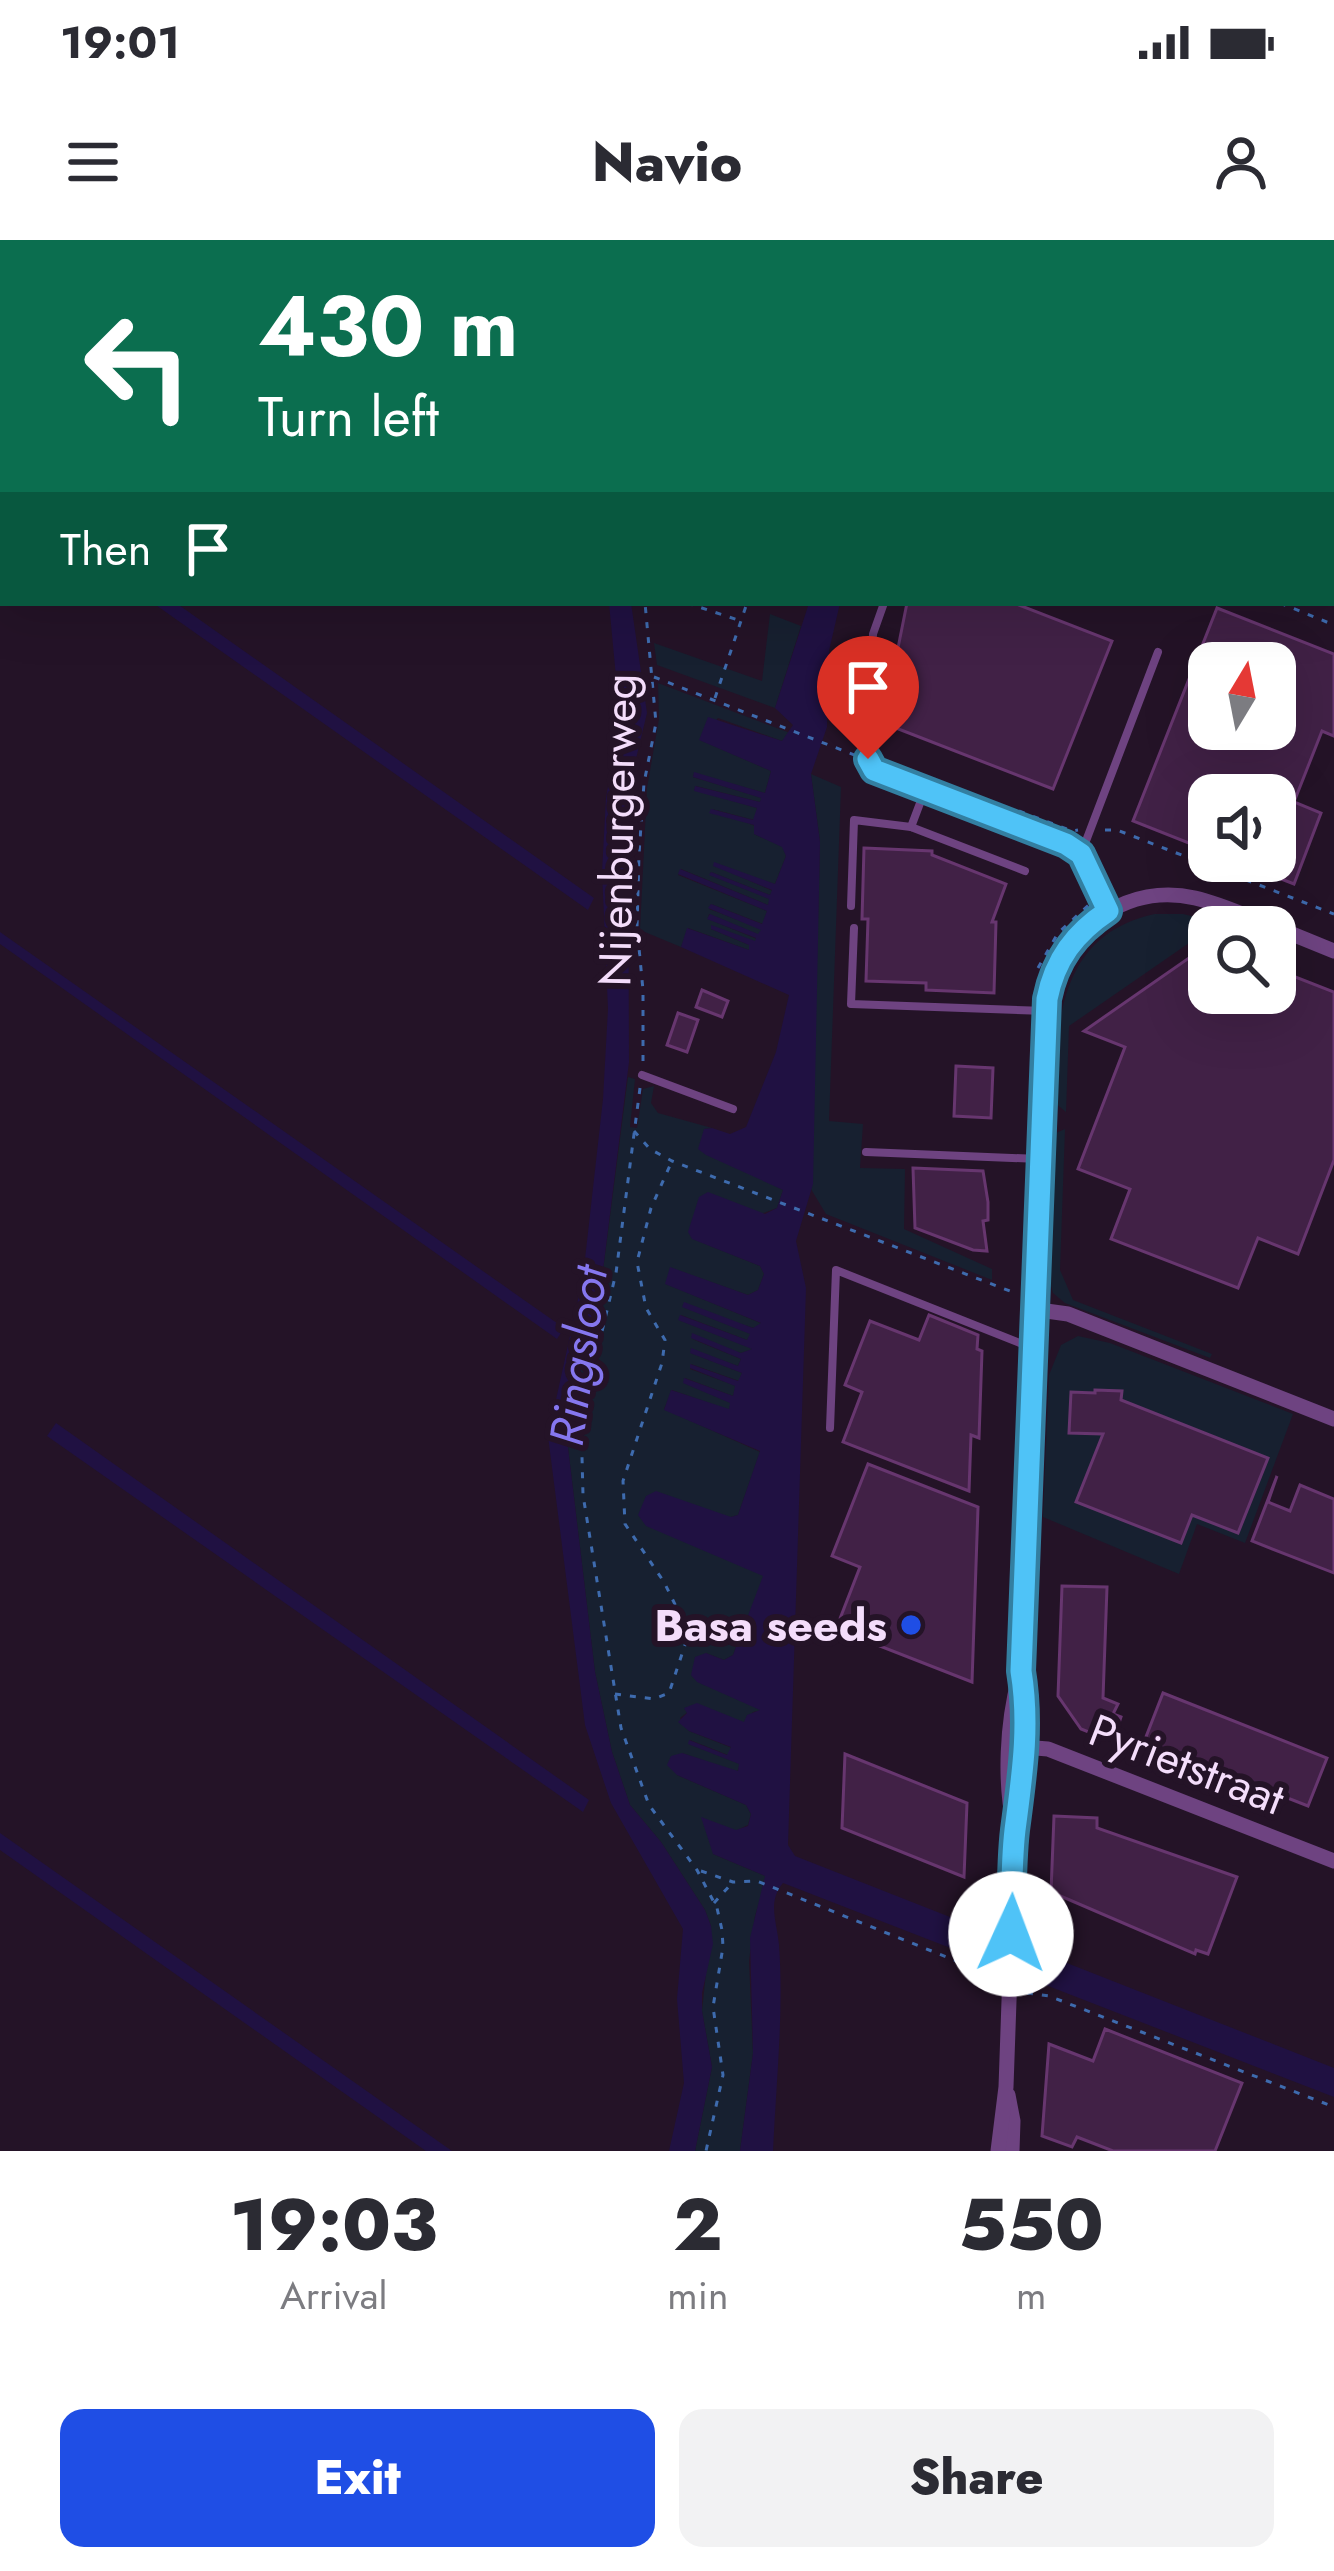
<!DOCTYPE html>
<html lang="en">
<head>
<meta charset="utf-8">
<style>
	:root { --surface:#fff; --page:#f2f2f3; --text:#2b2b33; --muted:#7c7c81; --accent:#1f4ee5 }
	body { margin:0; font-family:Jost,sans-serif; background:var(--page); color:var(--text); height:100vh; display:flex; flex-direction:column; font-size:45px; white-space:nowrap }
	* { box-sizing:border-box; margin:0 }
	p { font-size:39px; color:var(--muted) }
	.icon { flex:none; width:66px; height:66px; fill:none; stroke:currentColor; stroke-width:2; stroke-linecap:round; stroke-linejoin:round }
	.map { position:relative; height:1911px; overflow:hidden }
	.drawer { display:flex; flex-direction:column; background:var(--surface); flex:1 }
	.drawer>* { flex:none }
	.hud { position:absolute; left:0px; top:0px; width:1335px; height:366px; box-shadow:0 12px 48px #0002; background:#0b6e4f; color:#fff; overflow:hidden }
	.needle { width:78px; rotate:10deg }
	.fabs { position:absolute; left:1188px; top:402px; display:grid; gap:24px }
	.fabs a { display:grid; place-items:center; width:108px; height:108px; border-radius:24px; background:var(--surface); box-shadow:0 12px 48px #0002; font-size:60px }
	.pin { position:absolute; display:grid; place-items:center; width:102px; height:102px; color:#fff; margin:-123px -51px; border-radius:50% 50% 50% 0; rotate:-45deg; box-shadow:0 0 12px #0007 }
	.pin .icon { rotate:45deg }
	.me { position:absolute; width:132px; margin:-66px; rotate:2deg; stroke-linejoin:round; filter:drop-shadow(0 0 9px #0008) }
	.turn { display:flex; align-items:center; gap:42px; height:252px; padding:0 60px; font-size:54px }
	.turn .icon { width:156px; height:156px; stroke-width:2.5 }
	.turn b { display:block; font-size:84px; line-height:102px }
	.then { display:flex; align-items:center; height:114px; padding:0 60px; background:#0003; gap:24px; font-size:45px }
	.eta { display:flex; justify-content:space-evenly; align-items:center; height:204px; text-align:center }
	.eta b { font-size:72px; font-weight:800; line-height:84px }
	.action { display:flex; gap:24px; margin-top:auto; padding:24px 60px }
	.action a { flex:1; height:138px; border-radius:24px; background:var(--accent); color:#fff; font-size:48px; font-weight:800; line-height:138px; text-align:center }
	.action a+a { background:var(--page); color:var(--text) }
	.status { display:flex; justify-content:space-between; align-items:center; height:84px; padding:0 60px; background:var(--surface); direction:ltr }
	.status svg { height:33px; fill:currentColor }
	header { display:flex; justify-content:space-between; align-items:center; height:156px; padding:0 60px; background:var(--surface); font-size:54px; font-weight:800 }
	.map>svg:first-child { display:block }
	.green { fill:#172030 }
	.water { fill:#201142 }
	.building { fill:#412146; stroke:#67366f; stroke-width:3; fill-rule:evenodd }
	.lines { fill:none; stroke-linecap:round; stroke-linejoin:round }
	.path { stroke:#3e6bae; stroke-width:3; stroke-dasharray:6 9; stroke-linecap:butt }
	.service { stroke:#6e4381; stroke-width:8 }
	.minor { stroke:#6e4381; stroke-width:15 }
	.route-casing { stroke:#337fa1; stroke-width:30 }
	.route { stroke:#4fc3f7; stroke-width:21 }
	.poi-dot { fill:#1f4ee5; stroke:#241327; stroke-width:4.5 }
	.labels { text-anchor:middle; stroke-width:12; stroke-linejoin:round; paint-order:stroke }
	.street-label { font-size:45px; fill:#f4ddfb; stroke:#241327 }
	.poi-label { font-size:45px; font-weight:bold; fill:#f4ddfb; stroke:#241327; text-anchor:end }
	.water-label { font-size:48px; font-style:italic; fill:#8677ef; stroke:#241327 }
</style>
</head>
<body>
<div class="status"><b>19:01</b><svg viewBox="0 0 49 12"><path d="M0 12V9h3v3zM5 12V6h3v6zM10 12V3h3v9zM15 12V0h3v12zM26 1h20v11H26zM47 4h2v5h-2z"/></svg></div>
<header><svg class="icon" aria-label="menu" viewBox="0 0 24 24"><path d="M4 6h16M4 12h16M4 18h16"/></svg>Navio<svg class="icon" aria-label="person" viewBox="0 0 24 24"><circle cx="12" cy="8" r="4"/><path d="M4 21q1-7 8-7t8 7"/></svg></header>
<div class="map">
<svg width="1334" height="1911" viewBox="0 0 1334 1911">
	<rect width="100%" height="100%" fill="#241327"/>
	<g class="green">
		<polygon points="770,374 801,386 775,468 657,425 654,403 762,441"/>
		<polygon points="658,443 790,493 782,501 718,478 700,500 771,531 765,553 694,533 693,537 762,558 760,562 696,546 694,550 757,568 754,580 712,569 755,586 754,594 783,607 786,616 775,644 713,625 773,651 770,655 711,632 710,635 770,659 768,665 681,629 678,635 767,671 763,684 711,664 709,669 762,689 759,695 709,674 708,679 757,699 755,702 711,686 711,689 749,705 749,710 688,688 681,707 640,690 647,548 659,479"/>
		<polygon points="811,534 841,547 829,881 863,884 860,928 905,929 904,989 992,1029 992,1040 826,974 811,949 820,602"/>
		<path d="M1155,674H1183L1237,687H1209V694L1205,692L1069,786L1066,872L1054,862C1057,782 1058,695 1155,674Z"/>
		<polygon points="628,837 635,839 630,887 637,888 643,849 654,846 651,863 658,873 712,888 704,889 758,936 783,950 777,968 693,999 760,1026 764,1034 758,1050 748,1055 671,1028 666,1044 763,1084 754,1088 683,1067 751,1094 747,1100 681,1075 679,1080 753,1109 741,1113 692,1099 741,1119 738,1126 691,1109 691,1113 742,1133 739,1141 691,1124 690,1129 736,1146 733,1156 685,1138 684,1143 731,1163 729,1170 672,1150 664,1169 760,1212 738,1275 731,1277 764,1337 733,1415 724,1420 706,1413 698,1442 762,1470 753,1472 745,1483 694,1467 680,1478 689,1491 732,1508 728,1515 690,1500 689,1504 740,1524 737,1532 682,1513 677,1535 746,1565 751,1574 748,1585 737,1590 713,1614 765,1636 766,1640 755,1676 749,1721 753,1813 740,1911 695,1911 712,1827 702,1771 711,1686 705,1670 661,1602 630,1565 612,1512 595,1432 566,1191 601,1046"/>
		<polygon points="1065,889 1060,1030 1073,1060 1212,1114 1210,1118 1065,1063 1053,1053 1048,1036 1053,899 1056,893"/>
		<polygon points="1078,1096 1110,1103 1293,1174 1245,1303 1197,1284 1179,1334 1043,1277 1049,1135 1061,1105"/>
	</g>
	<g class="water">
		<polygon points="153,363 176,363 594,658 588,670"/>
		<polygon points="609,363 631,363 647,473 628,552 629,822 601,1046 566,1191 595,1432 612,1512 630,1565 661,1602 705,1670 711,1686 713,1704 702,1753 702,1771 712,1827 695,1911 669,1911 684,1843 677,1759 683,1689 611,1563 585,1485 548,1196 583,1037 603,859 608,769 602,632 606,558 620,479"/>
		<path d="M809,363H840L829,411L827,487L811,534L820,602L813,944L796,1001L806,1048L788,1605L795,1616L1334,1828V1857L783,1643C767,1662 777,1682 779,1705C784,1772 776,1843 773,1911H740L753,1813L750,1698L765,1636L713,1614L701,1577L736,1590L748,1586L751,1574L746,1565L677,1535L667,1525L671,1516L682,1513L738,1531L739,1524L688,1504L689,1500L727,1515L731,1507L689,1491L678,1482L687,1473L684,1468L697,1463L744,1482L747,1475L760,1470L697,1442L691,1435L695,1417L706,1413L724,1420L733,1415L763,1336L646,1286L638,1275L646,1256L656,1251L731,1277L738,1275L760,1211L664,1170L671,1150L729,1169L730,1163L683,1143L684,1138L733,1156L735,1146L690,1128V1124L738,1141L742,1133L690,1113L691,1108L738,1126L741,1119L691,1098L692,1093L741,1113L752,1109L678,1080L680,1075L747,1100L750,1094L682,1067L684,1062L753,1088L761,1083L665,1044L670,1027L748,1055L758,1050L764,1034L760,1026L692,999L688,992L699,957L708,952L765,974L777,968L783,950L706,915L698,909L704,889L712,888L730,894L746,887L776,812L789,755L681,707L687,688L749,710V705L711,689V685L755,701L756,698L707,679L710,674L758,694L761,690L708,668L711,664L762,684L767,671L678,634L680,629L768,665L769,659L709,635L711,632L770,655L772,650L713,626L714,622L775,644L786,616L782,607L754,594V585L709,573L711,569L753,580L757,568L694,551L695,546L760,562L761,558L693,537L694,532L765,553L771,531L699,500L708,477L782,501L793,485L775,468Z"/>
		<polygon points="0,692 564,1088 557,1099 0,704"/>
		<polygon points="56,1183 589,1560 583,1572 47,1196"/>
		<polygon points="0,1593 452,1911 426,1911 0,1610"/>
	</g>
	<g class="building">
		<polygon points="907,363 1014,363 1112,401 1053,549 883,483"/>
		<path d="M1217,368L1334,414V496L1322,491L1294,562L1321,573L1294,644L1235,621H1275V555H1209V611L1133,581ZM1209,423H1275V489H1209Z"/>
		<polygon points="864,608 932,611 932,615 1006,644 992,682 996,682 994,753 926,750 926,743 866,741 868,679 862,679"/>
		<polygon points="1209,704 1209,753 1275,753 1275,729 1334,752 1334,920 1298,1014 1258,998 1238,1048 1111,999 1130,949 1078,929 1125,807 1084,791"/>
		<polygon points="702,750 728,761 722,777 696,767"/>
		<polygon points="678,773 698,780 687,812 667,805"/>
		<polygon points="956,826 993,828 991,878 954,876"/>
		<polygon points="913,928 983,931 988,962 988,980 983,981 987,1011 973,1010 915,988"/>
		<polygon points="929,1075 978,1095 977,1109 982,1111 979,1198 971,1195 969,1251 843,1202 862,1152 845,1145 870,1081 919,1100"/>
		<polygon points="1095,1150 1122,1151 1121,1160 1268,1218 1238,1293 1192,1275 1181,1303 1076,1262 1103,1194 1069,1193 1071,1152 1095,1153"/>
		<polygon points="868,1224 978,1267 972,1442 836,1389 860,1327 832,1316"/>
		<polygon points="1277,1236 1268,1262 1290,1271 1300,1245 1334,1259 1334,1333 1252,1301"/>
		<polygon points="1062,1346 1107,1347 1103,1458 1118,1464 1113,1474 1121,1477 1118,1486 1110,1483 1104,1498 1081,1489 1058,1456"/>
		<polygon points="1163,1453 1327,1518 1308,1566 1144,1502"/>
		<polygon points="845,1514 967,1563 964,1637 842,1588"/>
		<polygon points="1054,1576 1097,1578 1097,1588 1237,1637 1208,1714 1196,1710 1195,1714 1051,1652"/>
		<polygon points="1105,1789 1242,1843 1215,1911 1113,1911 1077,1897 1072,1907 1042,1896 1049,1804 1093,1821"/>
	</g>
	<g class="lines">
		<g class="path">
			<polyline points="619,3 619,0"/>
			<polyline points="1071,3 1073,0"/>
			<polyline points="1332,125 1334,124"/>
			<polyline points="687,363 741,381"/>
			<polyline points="1280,363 1334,385"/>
			<polyline points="654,437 857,516"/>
			<polyline points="715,458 747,363"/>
			<polyline points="1019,571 1072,591 1078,590"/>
			<polyline points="1105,590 1117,590 1334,674"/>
			<polyline points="1038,728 1058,693 1092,662"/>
			<polyline points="643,821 643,750 637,687 639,614 644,543 656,483 645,363"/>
			<polyline points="640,848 616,1033 581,1179 583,1255 621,1488 649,1565 697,1630 717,1668 722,1690 723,1707 713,1767 723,1835 706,1911"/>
			<polyline points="634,891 650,909 672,921 1015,1053"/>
			<polyline points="615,1454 654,1459 669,1453 689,1393 664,1342 625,1284 623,1241 662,1123 665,1100 646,1068 637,1022 651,968 672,921"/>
			<polyline points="701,1631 733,1642 757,1641 979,1730 994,1747"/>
			<polyline points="714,1663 732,1643"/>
			<polyline points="1027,1753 1049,1756 1334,1867"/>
		</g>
		<g class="service">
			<polyline points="884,363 873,394 868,519 874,530 1066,604 1081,614 1108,671"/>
			<polyline points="911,587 925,550"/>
			<polyline points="1081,614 1158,412"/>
			<polyline points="851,666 854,580 911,587 1025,631"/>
			<polyline points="854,688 851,764 1046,771"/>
			<polyline points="642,835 733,869"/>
			<polyline points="866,912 1039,919"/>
			<polyline points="830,1188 836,1030 1030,1107"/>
		</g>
		<g class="minor">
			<polyline points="1275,687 1334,711"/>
			<polyline points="1032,1069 1068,1074 1334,1179"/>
			<polyline points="1010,1506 1048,1509 1334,1621"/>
			<path d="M1014,1586C1004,1541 1007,1483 1019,1438"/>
			<polyline points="1008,1855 1013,1881 1012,1911"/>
			<path d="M998,1911L1006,1847L1015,1589C1028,1539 1029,1482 1021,1431L1032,1069L1050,745C1071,685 1129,643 1195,658C1222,664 1248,677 1274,687"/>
		</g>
	</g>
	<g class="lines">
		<defs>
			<path id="route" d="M868,519L874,530L1066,604L1081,614L1108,671C1075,693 1055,719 1047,759L1021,1431C1030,1486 1022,1536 1015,1590C1011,1624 1012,1660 1011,1694"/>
		</defs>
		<use href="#route" class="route-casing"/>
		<use href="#route" class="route"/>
	</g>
	<circle class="poi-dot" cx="911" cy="1385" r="12"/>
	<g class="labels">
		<g class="street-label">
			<text transform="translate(617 590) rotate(-89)" y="16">Nijenburgerweg</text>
			<text transform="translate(1187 1524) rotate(21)" y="16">Pyrietstraat</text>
		</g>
		<g class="poi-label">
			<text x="887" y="1401">Basa seeds</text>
		</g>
		<g class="water-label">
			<text transform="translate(578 1116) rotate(-82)" y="17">Ringsloot</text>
		</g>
	</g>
</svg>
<div class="fabs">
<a><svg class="needle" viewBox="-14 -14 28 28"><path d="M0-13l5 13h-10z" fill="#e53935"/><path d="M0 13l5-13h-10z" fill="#7c7c81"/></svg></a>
<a><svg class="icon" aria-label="sound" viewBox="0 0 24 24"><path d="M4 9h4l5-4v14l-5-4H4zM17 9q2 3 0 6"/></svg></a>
<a><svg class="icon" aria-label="search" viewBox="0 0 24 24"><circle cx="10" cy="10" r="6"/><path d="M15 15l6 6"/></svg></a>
</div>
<div class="pin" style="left:868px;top:519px;background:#d93025"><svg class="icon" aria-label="arrive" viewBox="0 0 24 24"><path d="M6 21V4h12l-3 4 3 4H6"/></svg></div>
<svg class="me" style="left:1011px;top:1694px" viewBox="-20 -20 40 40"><circle r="19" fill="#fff"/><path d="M0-13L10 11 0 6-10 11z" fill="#4fc3f7"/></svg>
<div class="hud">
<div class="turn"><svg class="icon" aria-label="left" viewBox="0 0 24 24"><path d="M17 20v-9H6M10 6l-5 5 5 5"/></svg><div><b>430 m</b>Turn left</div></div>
<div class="then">Then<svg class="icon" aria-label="arrive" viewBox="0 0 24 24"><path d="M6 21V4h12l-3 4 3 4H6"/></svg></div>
</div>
</div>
<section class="drawer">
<div class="eta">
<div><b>19:03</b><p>Arrival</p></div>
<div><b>2</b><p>min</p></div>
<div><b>550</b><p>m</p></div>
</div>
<div class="action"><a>Exit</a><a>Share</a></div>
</section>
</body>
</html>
